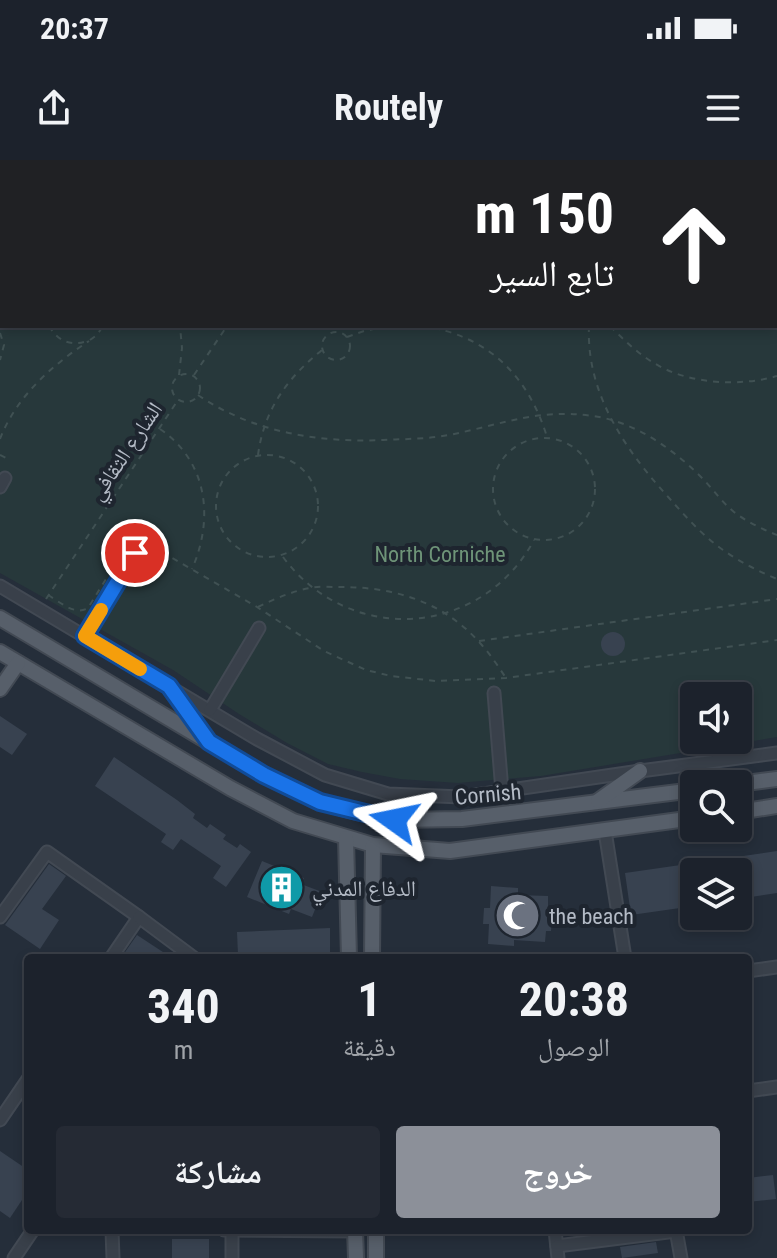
<!DOCTYPE html>
<html lang="ar">
<head>
<meta charset="utf-8">
<style>
	:root { --surface:#1c222c; --page:#252a34; --text:#f1f3f6; --muted:#a0a4a9; --line:#3a3f48; --accent:#8c9099 }
	body { margin:0; font-family:"Roboto Condensed","Noto Naskh Arabic",sans-serif; background:var(--page); color:var(--text); direction:rtl; height:100vh; display:flex; flex-direction:column; font-size:30px; white-space:nowrap }
	* { box-sizing:border-box; margin:0 }
	p { font-size:26px; color:var(--muted) }
	.icon { flex:none; width:44px; height:44px; fill:none; stroke:currentColor; stroke-width:2; stroke-linecap:round; stroke-linejoin:round }
	.map { position:relative; flex:1; overflow:hidden; direction:ltr }
	.side { position:absolute; left:24px; top:794px; width:728px; height:280px; display:flex; flex-direction:column; background:var(--surface); border-radius:8px; box-shadow:0 4px 12px #0003,0 0 0 2px var(--line); direction:rtl }
	.side>* { flex:none }
	.banner { position:absolute; left:0px; top:0px; width:778px; height:168px; box-shadow:0 4px 12px #0003,0 0 0 2px var(--line); direction:rtl; background:#202124; color:#fff; overflow:hidden }
	.tools { position:absolute; left:680px; top:522px; display:grid; gap:16px }
	.tools a { display:grid; place-items:center; width:72px; height:72px; border-radius:8px; background:var(--surface); box-shadow:0 4px 12px #0003,0 0 0 2px var(--line); font-size:40px }
	.pin { position:absolute; display:grid; place-items:center; width:68px; height:68px; color:#fff; margin:-34px; border:4px solid #fff; border-radius:50%; box-shadow:0 2px 8px #0007 }
	.me { position:absolute; width:88px; margin:-44px; rotate:282deg; stroke-linejoin:round; filter:drop-shadow(0 0 6px #0008) }
	.turn { display:flex; align-items:center; gap:28px; height:168px; padding:0 32px; font-size:36px }
	.turn .icon { width:104px; height:104px; stroke-width:2.5 }
	.turn b { display:block; font-size:56px; line-height:68px }
	.eta { display:flex; justify-content:space-evenly; align-items:center; height:136px; text-align:center }
	.eta b { font-size:48px; font-weight:700; line-height:56px }
	.cta { display:flex; gap:16px; margin-top:auto; padding:16px 32px }
	.cta a { flex:1; height:92px; border-radius:8px; background:var(--accent); color:#fff; font-size:32px; font-weight:700; line-height:92px; text-align:center }
	.cta a+a { background:var(--page); color:var(--text) }
	.status { display:flex; justify-content:space-between; align-items:center; height:56px; padding:0 40px; background:var(--surface); direction:ltr }
	.status svg { height:22px; fill:currentColor }
	header { display:flex; justify-content:space-between; align-items:center; height:104px; padding:0 32px; background:var(--surface); font-size:36px; font-weight:700 }
	.map>svg:first-child { display:block }
	.green { fill:#27383b; fill-rule:evenodd }
	.building { fill:#384250 }
	.lines { fill:none; stroke-linecap:round; stroke-linejoin:round }
	.minor-casing { stroke:#424953; stroke-width:15 }
	.major-casing { stroke:#424953; stroke-width:18 }
	.path { stroke:#405153; stroke-width:2; stroke-dasharray:6 6; stroke-linecap:butt }
	.minor { stroke:#39404a; stroke-width:11 }
	.major { stroke:#575f6a; stroke-width:14 }
	.route-casing { stroke:#114b97; stroke-width:20 }
	.route { stroke:#1a73e8; stroke-width:14 }
	.slow { stroke:#f59e0b; stroke-width:14 }
	.labels { text-anchor:middle; stroke-width:8; stroke-linejoin:round; paint-order:stroke }
	.street-label { font-size:22px; fill:#b4bbc6; stroke:#1e252f }
	.park-label { font-size:22px; fill:#6e9478; stroke:#1e252f }
	.poi-label { font-size:22px; fill:#b4bbc6; stroke:#1e252f; text-anchor:start }
</style>
</head>
<body>
<div class="status"><b>20:37</b><svg viewBox="0 0 49 12"><path d="M0 12V9h3v3zM5 12V6h3v6zM10 12V3h3v9zM15 12V0h3v12zM26 1h20v11H26zM47 4h2v5h-2z"/></svg></div>
<header><svg class="icon" aria-label="menu" viewBox="0 0 24 24"><path d="M4 6h16M4 12h16M4 18h16"/></svg>Routely<svg class="icon" aria-label="share" viewBox="0 0 24 24"><path d="M12 15V3M7 8l5-5 5 5M5 13v7h14v-7"/></svg></header>
<div class="map">
<svg width="777" height="1098" viewBox="0 0 777 1098">
	<rect width="100%" height="100%" fill="#252e3a"/>
	<path class="green" d="M0,0H777V577L541,616L458,623L400,619L362,612L328,604L287,583L239,554L173,510L0,413ZM2,2H776V166H2ZM694,536H738V580H694Z"/>
	<g class="building">
		<circle cx="613" cy="484" r="12"/>
		<polygon points="0,556 27,574 12,595 0,587"/>
		<polygon points="114,597 177,640 195,654 193,658 207,668 210,664 226,675 223,679 237,688 240,684 251,692 226,727 213,718 221,706 181,679 173,690 161,682 166,674 95,626"/>
		<polygon points="777,691 777,733 738,739 738,712 694,712 694,746 631,755 625,713"/>
		<polygon points="262,701 304,718 301,724 322,732 312,757 291,749 289,754 247,737"/>
		<polygon points="49,704 66,716 42,749 59,760 40,789 5,765"/>
		<polygon points="491,726 518,728 518,735 548,736 548,746 553,746 551,771 546,771 545,782 514,780 514,786 488,784 489,764 483,764 484,748 490,748"/>
		<polygon points="330,768 330,792 238,795 237,772"/>
		<polygon points="137,775 172,798 128,798 123,795"/>
		<polygon points="0,991 28,1010 28,1031 10,1058 0,1051"/>
		<polygon points="773,1015 776,1039 748,1042 748,1018"/>
		<rect x="172" y="1079" width="37" height="19"/>
		<polygon points="656,1082 658,1093 622,1098 620,1087"/>
	</g>
	<g class="lines">
		<defs>
			<g id="minor">
				<polyline points="0,327 5,318"/>
				<polyline points="0,426 257,579 325,615 388,634 462,637 640,611 777,593"/>
				<polyline points="85,476 135,393"/>
				<polyline points="172,531 206,578"/>
				<polyline points="494,533 502,631"/>
				<polyline points="210,550 259,468"/>
				<polyline points="605,671 625,798"/>
				<polyline points="0,757 47,692 139,757 111,798"/>
				<polyline points="139,757 194,798"/>
				<polyline points="748,811 777,807"/>
				<polyline points="748,931 777,927"/>
				<polyline points="0,960 28,919"/>
				<polyline points="112,1070 113,1098"/>
				<polyline points="224,1070 355,1071"/>
				<polyline points="232,1070 232,1098"/>
				<polyline points="555,1070 558,1098"/>
				<polyline points="676,1070 681,1098"/>
				<polyline points="557,1086 676,1071"/>
				<polyline points="14,1098 33,1070"/>
			</g>
			<g id="major">
				<polyline points="0,458 264,615 320,642 361,653 394,660 462,659 694,630"/>
				<polyline points="0,492 230,628 293,661 373,685 450,691 694,658"/>
				<polyline points="0,529 18,503"/>
				<polyline points="738,624 777,619"/>
				<polyline points="598,641 640,611"/>
				<polyline points="738,652 777,646"/>
				<polyline points="346,678 349,798"/>
				<polyline points="372,798 373,685"/>
				<polyline points="355,1070 356,1098"/>
				<polyline points="376,1070 376,1098"/>
			</g>
		</defs>
		<use href="#minor" class="minor-casing"/>
		<use href="#major" class="major-casing"/>
		<g class="path">
			<polyline points="113,0 114,2"/>
			<polyline points="177,0 177,2"/>
			<polyline points="182,0 187,2"/>
			<polyline points="217,0 218,2"/>
			<polyline points="356,0 358,2"/>
			<polyline points="443,0 447,2"/>
			<polyline points="461,0 465,2"/>
			<polyline points="545,0 555,2"/>
			<polyline points="338,2 339,0"/>
			<polyline points="657,2 669,0"/>
			<polyline points="744,2 748,0"/>
			<polyline points="763,2 767,0"/>
			<polyline points="776,51 777,51"/>
			<polyline points="0,78 2,79"/>
			<polyline points="0,158 2,154"/>
			<path d="M49,166C57,180 69,186 84,182"/>
			<path d="M422,166C487,175 528,215 547,277"/>
			<path d="M589,166C586,234 626,291 670,339C686,357 703,376 723,390C740,402 758,411 777,419"/>
			<path d="M610,166C624,180 637,193 654,203C687,224 740,227 777,216"/>
			<circle cx="336" cy="186" r="14"/>
			<polyline points="0,173 4,185 0,200"/>
			<polyline points="347,177 364,171 387,166"/>
			<polyline points="90,180 97,175 103,166"/>
			<circle cx="186" cy="228" r="14"/>
			<polyline points="179,215 182,188 180,166"/>
			<polyline points="194,215 227,166"/>
			<path d="M198,235C252,272 319,283 383,280C405,279 427,279 449,275C500,265 538,248 592,256C635,261 676,291 705,321C715,332 723,343 734,352C747,362 762,369 777,375"/>
			<path d="M160,269C208,302 214,359 192,409"/>
			<circle cx="544" cy="329" r="51"/>
			<path d="M0,279C16,237 52,205 89,181"/>
			<circle cx="267" cy="346" r="51"/>
			<polyline points="0,295 6,298"/>
			<path d="M258,295C264,250 287,218 322,190"/>
			<polyline points="140,386 150,385 257,447 324,491 366,510 391,516 436,521 506,518 777,480"/>
			<path d="M283,397C349,486 481,478 534,380"/>
			<path d="M48,435C60,442 75,456 88,448L124,390"/>
			<polyline points="46,439 178,240"/>
			<path d="M258,447C274,439 293,431 310,428C318,426 327,427 335,427C390,426 442,440 480,483C490,494 498,506 506,518"/>
			<polyline points="479,481 777,439"/>
		</g>
		<use href="#minor" class="minor"/>
		<use href="#major" class="major"/>
	</g>
	<g class="lines">
		<defs>
			<polyline id="route" points="135,393 85,476 169,526 209,582 264,615 320,642 394,660"/>
		</defs>
		<use href="#route" class="route-casing"/>
		<use href="#route" class="route"/>
		<polyline class="slow" points="101,450 85,476 140,509"/>
	</g>
	<defs>
		<symbol id="building-disc" viewBox="-11 -11 22 22"><circle r="9.5" fill="#0f9aa8" stroke="#1e252f"/><path d="M-4-6H4V6H1V3H-1V6H-4ZM-2.5-4.3h1.7v1.8h-1.7ZM.8-4.3h1.7v1.8H.8ZM-2.5-1h1.7V.8h-1.7ZM.8-1h1.7V.8H.8Z" fill="#fff"/></symbol>
		<symbol id="mosque-disc" viewBox="-11 -11 22 22"><circle r="9.5" fill="#6b7280" stroke="#1e252f"/><path d="M3.5-4.9A6 6 0 1 0 3.5 4.9A5 5 0 1 1 3.5-4.9Z" fill="#fff"/></symbol>
	</defs>
	<g fill-rule="evenodd">
		<use href="#building-disc" x="256" y="702" width="51" height="51"/>
		<use href="#mosque-disc" x="492" y="730" width="51" height="51"/>
	</g>
	<g class="labels">
		<g class="street-label">
			<text transform="translate(125 291) rotate(-56)" y="8">الشارع الثقافي</text>
			<text transform="translate(488 634) rotate(-5)" y="8">Cornish</text>
		</g>
		<g class="park-label">
			<text x="440" y="402">North Corniche</text>
		</g>
		<g class="poi-label">
			<text x="312" y="736">الدفاع المدني</text>
			<text x="549" y="764">the beach</text>
		</g>
	</g>
</svg>
<div class="tools">
<a><svg class="icon" aria-label="sound" viewBox="0 0 24 24"><path d="M4 9h4l5-4v14l-5-4H4zM17 9q2 3 0 6"/></svg></a>
<a><svg class="icon" aria-label="search" viewBox="0 0 24 24"><circle cx="10" cy="10" r="6"/><path d="M15 15l6 6"/></svg></a>
<a><svg class="icon" aria-label="layers" viewBox="0 0 24 24"><path d="M12 4l9 5-9 5-9-5zM3 14l9 5 9-5"/></svg></a>
</div>
<div class="pin" style="left:135px;top:393px;background:#d93025"><svg class="icon" aria-label="arrive" viewBox="0 0 24 24"><path d="M6 21V4h12l-3 4 3 4H6"/></svg></div>
<svg class="me" style="left:394px;top:660px" viewBox="-20 -20 40 40"><path d="M0-17L14 15 0 8-14 15z" fill="#1a73e8" stroke="#fff" stroke-width="4"/></svg>
<div class="banner">
<div class="turn"><svg class="icon" aria-label="ahead" viewBox="0 0 24 24"><path d="M12 20V5M6 11l6-6 6 6"/></svg><div><b>150 m</b>تابع السير</div></div>
</div>
<section class="side">
<div class="eta">
<div><b>20:38</b><p>الوصول</p></div>
<div><b>1</b><p>دقيقة</p></div>
<div><b>340</b><p>m</p></div>
</div>
<div class="cta"><a>خروج</a><a>مشاركة</a></div>
</section>
</div>
</body>
</html>
